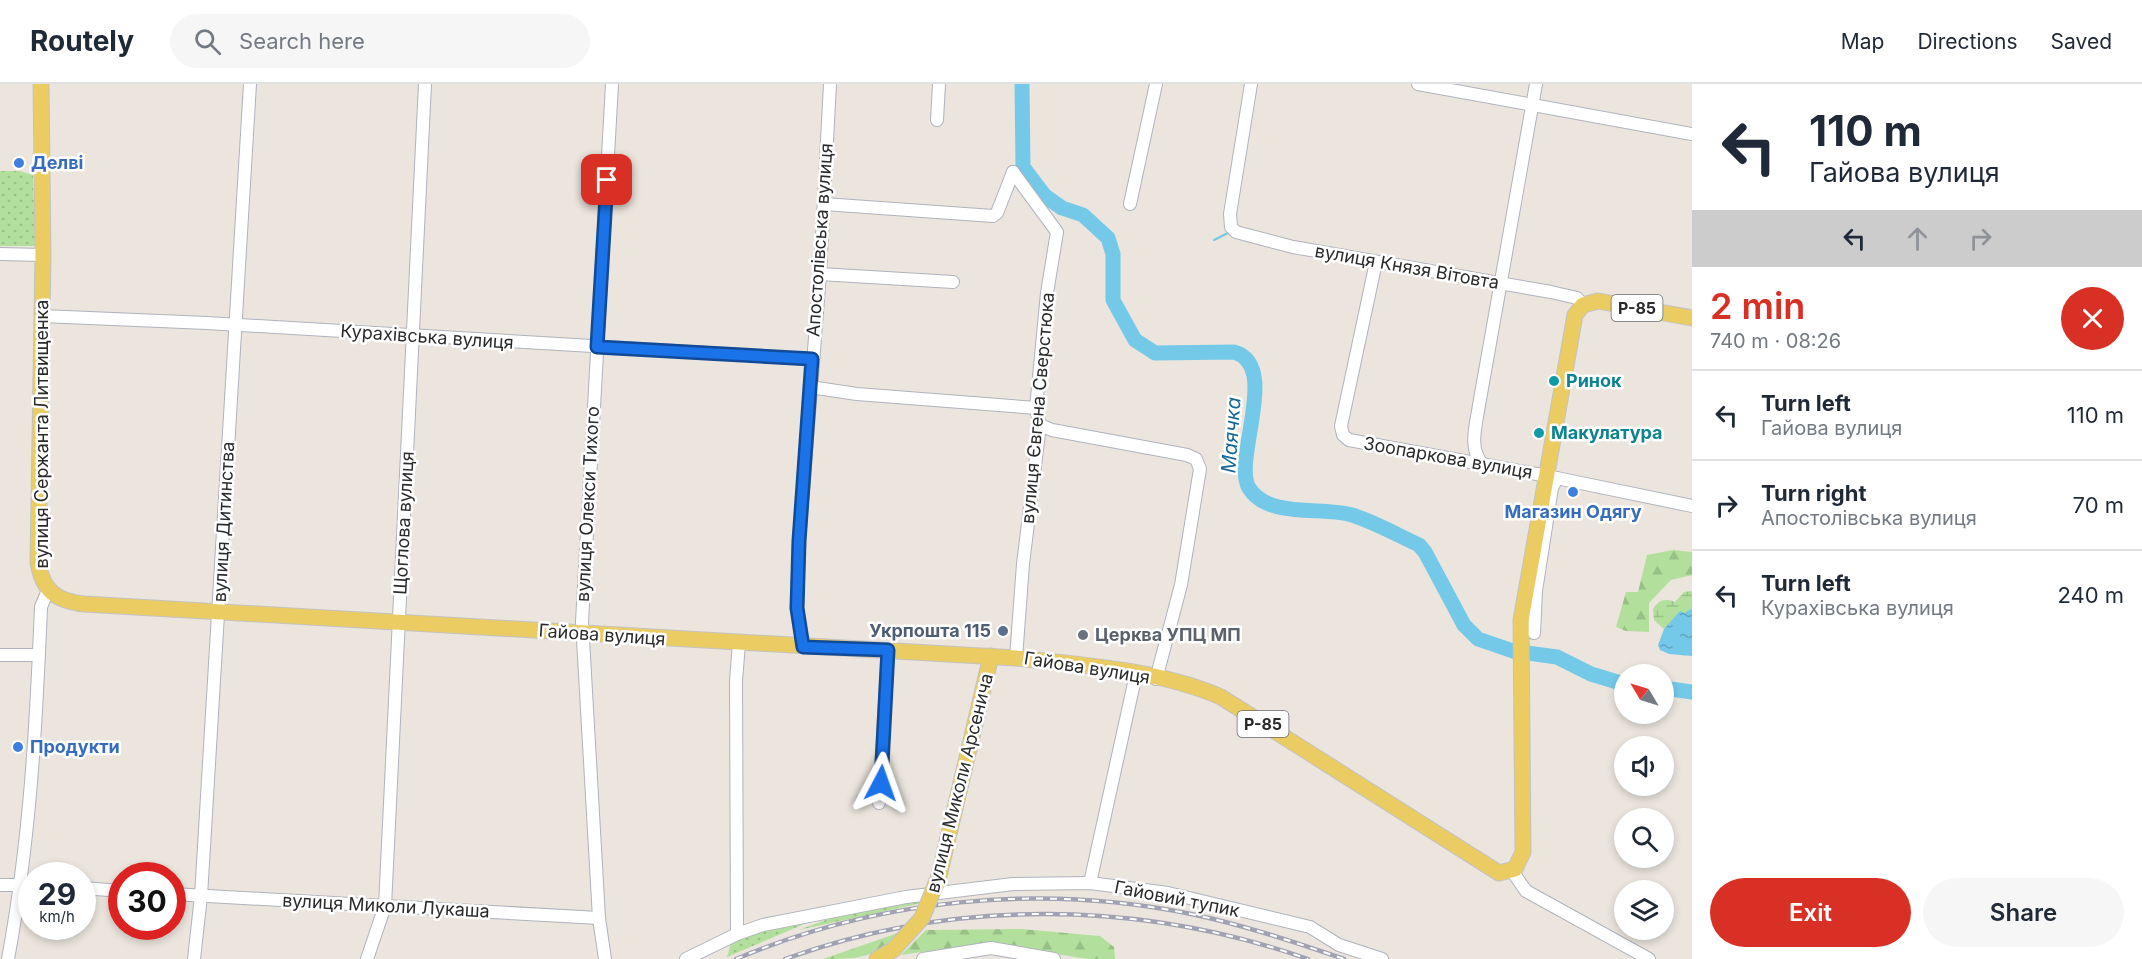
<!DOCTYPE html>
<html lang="en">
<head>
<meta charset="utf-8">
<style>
	:root { --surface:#fff; --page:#f6f6f7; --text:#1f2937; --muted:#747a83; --line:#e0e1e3; --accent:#d93025 }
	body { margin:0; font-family:Inter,sans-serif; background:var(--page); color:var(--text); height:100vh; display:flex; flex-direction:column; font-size:22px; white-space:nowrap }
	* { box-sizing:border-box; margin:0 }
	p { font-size:20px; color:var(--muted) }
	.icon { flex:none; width:33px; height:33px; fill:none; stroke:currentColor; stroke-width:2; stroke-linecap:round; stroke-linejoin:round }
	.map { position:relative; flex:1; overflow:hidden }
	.panel { display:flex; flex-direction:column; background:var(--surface); width:450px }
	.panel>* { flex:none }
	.hud { background:#fff; color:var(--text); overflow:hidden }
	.needle { width:39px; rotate:308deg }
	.tools { position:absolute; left:1614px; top:580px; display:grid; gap:12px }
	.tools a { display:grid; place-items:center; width:60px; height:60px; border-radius:50%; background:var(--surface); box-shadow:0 3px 9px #0003; font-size:30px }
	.speed { position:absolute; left:18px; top:778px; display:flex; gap:12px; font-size:30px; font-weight:700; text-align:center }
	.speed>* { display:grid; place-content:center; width:78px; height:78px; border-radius:50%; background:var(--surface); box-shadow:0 3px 9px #0003; line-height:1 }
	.speed small { font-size:15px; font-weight:400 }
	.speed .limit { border:9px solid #d22; background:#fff; color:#111 }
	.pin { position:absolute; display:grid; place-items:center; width:51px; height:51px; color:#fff; margin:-26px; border-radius:12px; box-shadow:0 3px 9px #0006 }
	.me { position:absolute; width:66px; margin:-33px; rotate:4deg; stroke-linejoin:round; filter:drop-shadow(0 0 4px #0008) }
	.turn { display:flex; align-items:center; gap:21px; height:126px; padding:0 18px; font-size:27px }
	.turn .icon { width:78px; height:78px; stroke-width:2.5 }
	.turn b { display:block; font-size:42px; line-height:51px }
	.lanes { display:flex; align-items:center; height:57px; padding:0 18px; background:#0003; justify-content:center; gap:30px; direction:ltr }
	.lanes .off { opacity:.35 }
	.round { display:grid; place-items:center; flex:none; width:63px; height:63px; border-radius:32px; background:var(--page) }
	.head { display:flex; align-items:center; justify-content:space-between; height:102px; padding:0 18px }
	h1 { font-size:36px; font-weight:600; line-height:45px; color:var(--accent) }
	.cta { display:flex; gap:12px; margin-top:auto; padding:12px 18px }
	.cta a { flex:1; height:69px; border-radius:36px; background:var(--accent); color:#fff; font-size:24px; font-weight:600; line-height:69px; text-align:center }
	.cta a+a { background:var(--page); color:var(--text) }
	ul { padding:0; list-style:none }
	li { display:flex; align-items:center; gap:18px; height:90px; padding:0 18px; border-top:2px solid var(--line) }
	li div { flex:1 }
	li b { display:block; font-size:22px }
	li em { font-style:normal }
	header { display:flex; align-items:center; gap:36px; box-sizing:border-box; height:84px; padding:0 30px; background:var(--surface); border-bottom:2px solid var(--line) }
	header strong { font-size:28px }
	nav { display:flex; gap:33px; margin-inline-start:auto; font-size:21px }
	.search { width:420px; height:54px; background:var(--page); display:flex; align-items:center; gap:15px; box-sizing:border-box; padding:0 21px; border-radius:33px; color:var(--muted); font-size:22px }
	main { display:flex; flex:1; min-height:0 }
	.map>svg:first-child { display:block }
	.grass { fill:url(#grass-dots) }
	.forest { fill:url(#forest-firs) }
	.wetland { fill:url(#wetland-marsh) }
	.water { fill:url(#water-ripples) }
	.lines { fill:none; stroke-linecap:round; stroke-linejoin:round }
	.stream { stroke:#74c9e9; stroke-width:2 }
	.river { stroke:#74c9e9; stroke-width:15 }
	.minor-casing { stroke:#b0b3bd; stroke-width:14 }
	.major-casing { stroke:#c3c3c3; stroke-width:17 }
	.minor { stroke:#fff; stroke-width:12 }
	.major { stroke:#eacc63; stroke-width:15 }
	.rail-casing { stroke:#a0a2b4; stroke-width:4.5 }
	.rail { stroke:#fff; stroke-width:2; stroke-dasharray:7; stroke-linecap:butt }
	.major-bridge-casing { stroke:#c3c3c3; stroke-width:17; stroke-linecap:butt }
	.major-bridge { stroke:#eacc63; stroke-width:15 }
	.route-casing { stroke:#114b97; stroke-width:15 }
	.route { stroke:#1a73e8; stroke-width:10 }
	.shop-dot { fill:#3f7fe0; stroke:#fff; stroke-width:2 }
	.culture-dot { fill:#0f9aa8; stroke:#fff; stroke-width:2 }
	.service-dot { fill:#5c6f8a; stroke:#fff; stroke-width:2 }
	.worship-dot { fill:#6b7280; stroke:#fff; stroke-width:2 }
	.labels { text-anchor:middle; stroke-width:5; stroke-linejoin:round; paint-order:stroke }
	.shield { fill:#fff; stroke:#6a6a6a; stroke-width:1.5 }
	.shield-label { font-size:16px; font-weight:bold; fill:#2a2a2a }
	.shop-label { font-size:18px; font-weight:bold; fill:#366cbe; stroke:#fff; text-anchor:start }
	.street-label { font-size:18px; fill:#2a2a2a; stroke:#fff }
	.culture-label { font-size:18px; font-weight:bold; fill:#0d838f; stroke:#fff; text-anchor:start }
	.service-label { font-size:18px; font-weight:bold; fill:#4e5e75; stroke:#fff; text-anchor:end }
	.worship-label { font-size:18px; font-weight:bold; fill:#5b616d; stroke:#fff; text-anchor:start }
	.water-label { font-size:20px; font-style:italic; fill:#146795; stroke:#fff }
</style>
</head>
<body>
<header>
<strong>Routely</strong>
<div class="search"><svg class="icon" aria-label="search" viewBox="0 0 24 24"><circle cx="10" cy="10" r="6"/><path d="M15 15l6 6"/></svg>Search here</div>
<nav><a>Map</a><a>Directions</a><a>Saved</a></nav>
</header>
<main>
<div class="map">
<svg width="1692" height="875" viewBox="0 0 1692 875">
	<defs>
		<pattern id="grass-dots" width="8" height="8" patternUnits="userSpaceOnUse" patternTransform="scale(1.5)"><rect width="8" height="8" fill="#b2e09c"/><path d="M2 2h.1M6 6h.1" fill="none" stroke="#99c087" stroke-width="1.8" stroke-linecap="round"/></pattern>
		<pattern id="forest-firs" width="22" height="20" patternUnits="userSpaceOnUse" patternTransform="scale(1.5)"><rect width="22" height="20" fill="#b2e09c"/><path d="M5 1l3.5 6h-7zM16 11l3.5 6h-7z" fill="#99c087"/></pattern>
		<pattern id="wetland-marsh" width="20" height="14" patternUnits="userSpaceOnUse" patternTransform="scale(1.5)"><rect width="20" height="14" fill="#b2e09c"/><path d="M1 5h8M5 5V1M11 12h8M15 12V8" fill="none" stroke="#99c087"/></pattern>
		<pattern id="water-ripples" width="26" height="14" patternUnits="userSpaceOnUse" patternTransform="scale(1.5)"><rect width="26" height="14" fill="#74c9e9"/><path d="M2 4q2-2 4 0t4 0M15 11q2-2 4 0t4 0" fill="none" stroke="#5fa3bd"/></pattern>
	</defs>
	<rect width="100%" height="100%" fill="#ebe5dd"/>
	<g class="grass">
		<polygon points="0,87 20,87 33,91 35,162 0,162"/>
		<polygon points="925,812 922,819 799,846 836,832"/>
		<polygon points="816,835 727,873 731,859 766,846"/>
	</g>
	<g class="forest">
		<polygon points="1673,466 1692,468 1692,491 1671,496 1649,519 1649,548 1626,547 1616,543 1626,508 1638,508 1647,471"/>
		<polygon points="1021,845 1100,852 1114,863 1115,875 1088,875 985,859 901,871 926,846"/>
		<path d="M898,849C874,875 858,875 823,875Z"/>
	</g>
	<path class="wetland" d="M1692,507V524L1664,545L1654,536L1653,525C1659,516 1664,514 1675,518L1684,508Z"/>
	<polygon class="water" points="1692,524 1692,572 1669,570 1660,566 1658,561 1664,545 1680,527 1685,529"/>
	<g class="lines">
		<polyline class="stream" points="1214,156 1228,149"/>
		<g class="river">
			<path d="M1022,0L1023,83L1045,112L1062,124L1083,131L1108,154L1113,170V216L1135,256L1155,269L1234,268C1281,281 1232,376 1249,404C1268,435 1323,422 1352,431C1375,438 1397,451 1419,461L1425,468L1464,541L1478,555L1513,567L1557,573L1591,590L1624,600"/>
			<polyline points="1664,604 1692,608"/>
		</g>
		<defs>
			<g id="minor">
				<polyline points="1251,0 1230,130 1231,143 1236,148 1293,163 1551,208 1577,214 1583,221"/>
				<polyline points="1418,0 1692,50"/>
				<polyline points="937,36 939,0"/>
				<polyline points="1013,88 1057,148 1047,209 1036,324 1040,341 1023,480 1016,574"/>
				<polyline points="824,120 993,132 997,129 1013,88"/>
				<polyline points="1130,120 1156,0"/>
				<polyline points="0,170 43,171"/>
				<polyline points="1376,178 1341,342 1343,351 1349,356 1542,391 1692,422"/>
				<polyline points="820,190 953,198"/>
				<polyline points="42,232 207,239 812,275"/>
				<polyline points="810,303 857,310 1036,324"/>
				<polyline points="1040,341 1052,346 1187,371 1196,375 1200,385 1181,501 1156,595"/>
				<path d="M1483,381C1468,364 1476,342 1479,321L1536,0"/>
				<polyline points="1534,549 1536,507 1552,404 1557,394"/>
				<polyline points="803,563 797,524 799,457 820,190 830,0"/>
				<polyline points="0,571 39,571"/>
				<polyline points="879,719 888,566"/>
				<polyline points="1512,787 1526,807 1649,875"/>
				<polyline points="1090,799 1136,590"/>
				<polyline points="0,801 32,801"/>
				<polyline points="82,804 122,807"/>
				<polyline points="172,810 599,834"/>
				<polyline points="737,850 736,597 739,559"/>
				<path d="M8,875C30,756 36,644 41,523L48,506"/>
				<polyline points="194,875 201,812 250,0"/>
				<polyline points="367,875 385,822 425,0"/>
				<polyline points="605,875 599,834 582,538 612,0"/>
				<polyline points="686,875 737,850 763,841 906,813 1013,800 1090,799 1168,809 1310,843 1339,861 1382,875"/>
				<polyline points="923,875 991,864 1054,875"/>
			</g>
			<g id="major">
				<path d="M41,0L43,171L38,479C43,507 56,517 84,520L1016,574C1084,581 1158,586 1221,613L1499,789L1515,785L1523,768L1521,536L1575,231L1583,221L1598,217L1692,234"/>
				<polyline points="939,792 991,572"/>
				<polyline points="877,875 893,866"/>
			</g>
		</defs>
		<use href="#minor" class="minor-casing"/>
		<use href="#major" class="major-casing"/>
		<use href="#minor" class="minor"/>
		<use href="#major" class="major"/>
		<defs>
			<g id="rail">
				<path d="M736,875C878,815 1040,799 1191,830C1244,841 1294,858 1344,875"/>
				<path d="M785,875C954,814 1139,816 1308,875"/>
			</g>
		</defs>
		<use href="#rail" class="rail-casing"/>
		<use href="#rail" class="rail"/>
		<defs>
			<polyline id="major-bridge" points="893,866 922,834 939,792"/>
		</defs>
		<use href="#major-bridge" class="major-bridge-casing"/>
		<use href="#major-bridge" class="major-bridge"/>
	</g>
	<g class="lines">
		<defs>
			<polyline id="route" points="607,96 597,263 812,275 799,457 797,524 803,563 888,566 881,699"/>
		</defs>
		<use href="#route" class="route-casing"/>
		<use href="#route" class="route"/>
	</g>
	<g class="shop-dot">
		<circle cx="19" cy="79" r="6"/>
		<circle cx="1573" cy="408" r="6"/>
		<circle cx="18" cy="663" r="6"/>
	</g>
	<g class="culture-dot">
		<circle cx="1554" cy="297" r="6"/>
		<circle cx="1539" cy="349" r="6"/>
	</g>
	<circle class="service-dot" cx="1003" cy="547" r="6"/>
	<circle class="worship-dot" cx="1083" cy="551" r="6"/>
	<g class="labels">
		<g class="shield">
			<rect x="1611.5" y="211" width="51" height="26" rx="4.5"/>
			<rect x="1237.5" y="627" width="51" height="26" rx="4.5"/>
		</g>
		<g class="shield-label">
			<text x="1637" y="230">Р-85</text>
			<text x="1263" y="646">Р-85</text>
		</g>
		<g class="shop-label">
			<text x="31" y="85">Делві</text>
			<text x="1573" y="434" text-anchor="middle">Магазин Одягу</text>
			<text x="30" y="669">Продукти</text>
		</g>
		<g class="street-label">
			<text transform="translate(820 156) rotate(-86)" y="6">Апостолівська вулиця</text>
			<text transform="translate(1407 183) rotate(10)" y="6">вулиця Князя Вітовта</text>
			<text transform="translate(427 253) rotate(4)" y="6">Курахівська вулиця</text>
			<text transform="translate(1038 324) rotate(-85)" y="6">вулиця Євгена Сверстюка</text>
			<text transform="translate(42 350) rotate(-90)" y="6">вулиця Сержанта Литвищенка</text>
			<text transform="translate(1448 374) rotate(10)" y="6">Зоопаркова вулиця</text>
			<text transform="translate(588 420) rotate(-87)" y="6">вулиця Олекси Тихого</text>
			<text transform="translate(224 438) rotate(-87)" y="6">вулиця Дитинства</text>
			<text transform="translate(404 439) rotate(-87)" y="6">Щоглова вулиця</text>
			<text transform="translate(602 551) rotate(4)" y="6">Гайова вулиця</text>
			<text transform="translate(1087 584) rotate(9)" y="6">Гайова вулиця</text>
			<text transform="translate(960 699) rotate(-76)" y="6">вулиця Миколи Арсенича</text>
			<text transform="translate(1177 815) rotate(11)" y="6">Гайовий тупик</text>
			<text transform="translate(386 822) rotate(3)" y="6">вулиця Миколи Лукаша</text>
		</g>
		<g class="culture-label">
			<text x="1566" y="303">Ринок</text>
			<text x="1551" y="355">Макулатура</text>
		</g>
		<g class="service-label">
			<text x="991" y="553">Укрпошта 115</text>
		</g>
		<g class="worship-label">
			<text x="1095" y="557">Церква УПЦ МП</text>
		</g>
		<g class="water-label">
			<text transform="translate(1231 351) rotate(-86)" y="7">Маячка</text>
		</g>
	</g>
</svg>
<div class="tools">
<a><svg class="needle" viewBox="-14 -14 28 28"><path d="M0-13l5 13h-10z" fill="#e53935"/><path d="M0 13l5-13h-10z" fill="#747a83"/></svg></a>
<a><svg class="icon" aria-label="sound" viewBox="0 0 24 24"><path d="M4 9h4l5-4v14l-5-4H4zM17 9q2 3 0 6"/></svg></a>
<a><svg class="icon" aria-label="search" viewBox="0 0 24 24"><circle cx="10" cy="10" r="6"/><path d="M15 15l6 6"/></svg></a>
<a><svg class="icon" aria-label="layers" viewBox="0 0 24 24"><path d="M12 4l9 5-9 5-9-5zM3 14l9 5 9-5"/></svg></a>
</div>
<div class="speed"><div>29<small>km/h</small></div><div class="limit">30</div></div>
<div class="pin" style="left:607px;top:96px;background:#d93025"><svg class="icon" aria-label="arrive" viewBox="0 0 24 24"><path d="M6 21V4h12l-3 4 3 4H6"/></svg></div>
<svg class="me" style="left:881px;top:699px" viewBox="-20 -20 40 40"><path d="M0-17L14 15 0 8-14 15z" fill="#1a73e8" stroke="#fff" stroke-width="4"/></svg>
</div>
<section class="panel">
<div class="hud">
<div class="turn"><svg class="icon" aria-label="left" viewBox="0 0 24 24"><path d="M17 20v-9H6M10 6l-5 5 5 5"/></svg><div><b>110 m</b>Гайова вулиця</div></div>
<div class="lanes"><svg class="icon" aria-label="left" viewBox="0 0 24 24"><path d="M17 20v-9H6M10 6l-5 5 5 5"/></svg><svg class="icon off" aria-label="ahead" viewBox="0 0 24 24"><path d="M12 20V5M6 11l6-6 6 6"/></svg><svg class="icon off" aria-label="right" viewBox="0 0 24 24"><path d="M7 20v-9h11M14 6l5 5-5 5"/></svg></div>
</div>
<div class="head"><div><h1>2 min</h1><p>740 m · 08:26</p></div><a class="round" style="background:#d93025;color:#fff"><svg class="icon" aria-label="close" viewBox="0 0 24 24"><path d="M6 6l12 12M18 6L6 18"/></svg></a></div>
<ul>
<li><svg class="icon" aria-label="left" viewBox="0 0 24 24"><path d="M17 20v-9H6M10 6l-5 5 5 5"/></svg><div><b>Turn left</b><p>Гайова вулиця</p></div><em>110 m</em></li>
<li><svg class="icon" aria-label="right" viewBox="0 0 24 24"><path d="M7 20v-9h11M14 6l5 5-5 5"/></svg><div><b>Turn right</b><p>Апостолівська вулиця</p></div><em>70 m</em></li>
<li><svg class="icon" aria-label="left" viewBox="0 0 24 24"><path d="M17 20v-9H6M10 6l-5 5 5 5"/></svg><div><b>Turn left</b><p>Курахівська вулиця</p></div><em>240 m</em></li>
</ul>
<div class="cta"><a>Exit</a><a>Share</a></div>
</section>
</main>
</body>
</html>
